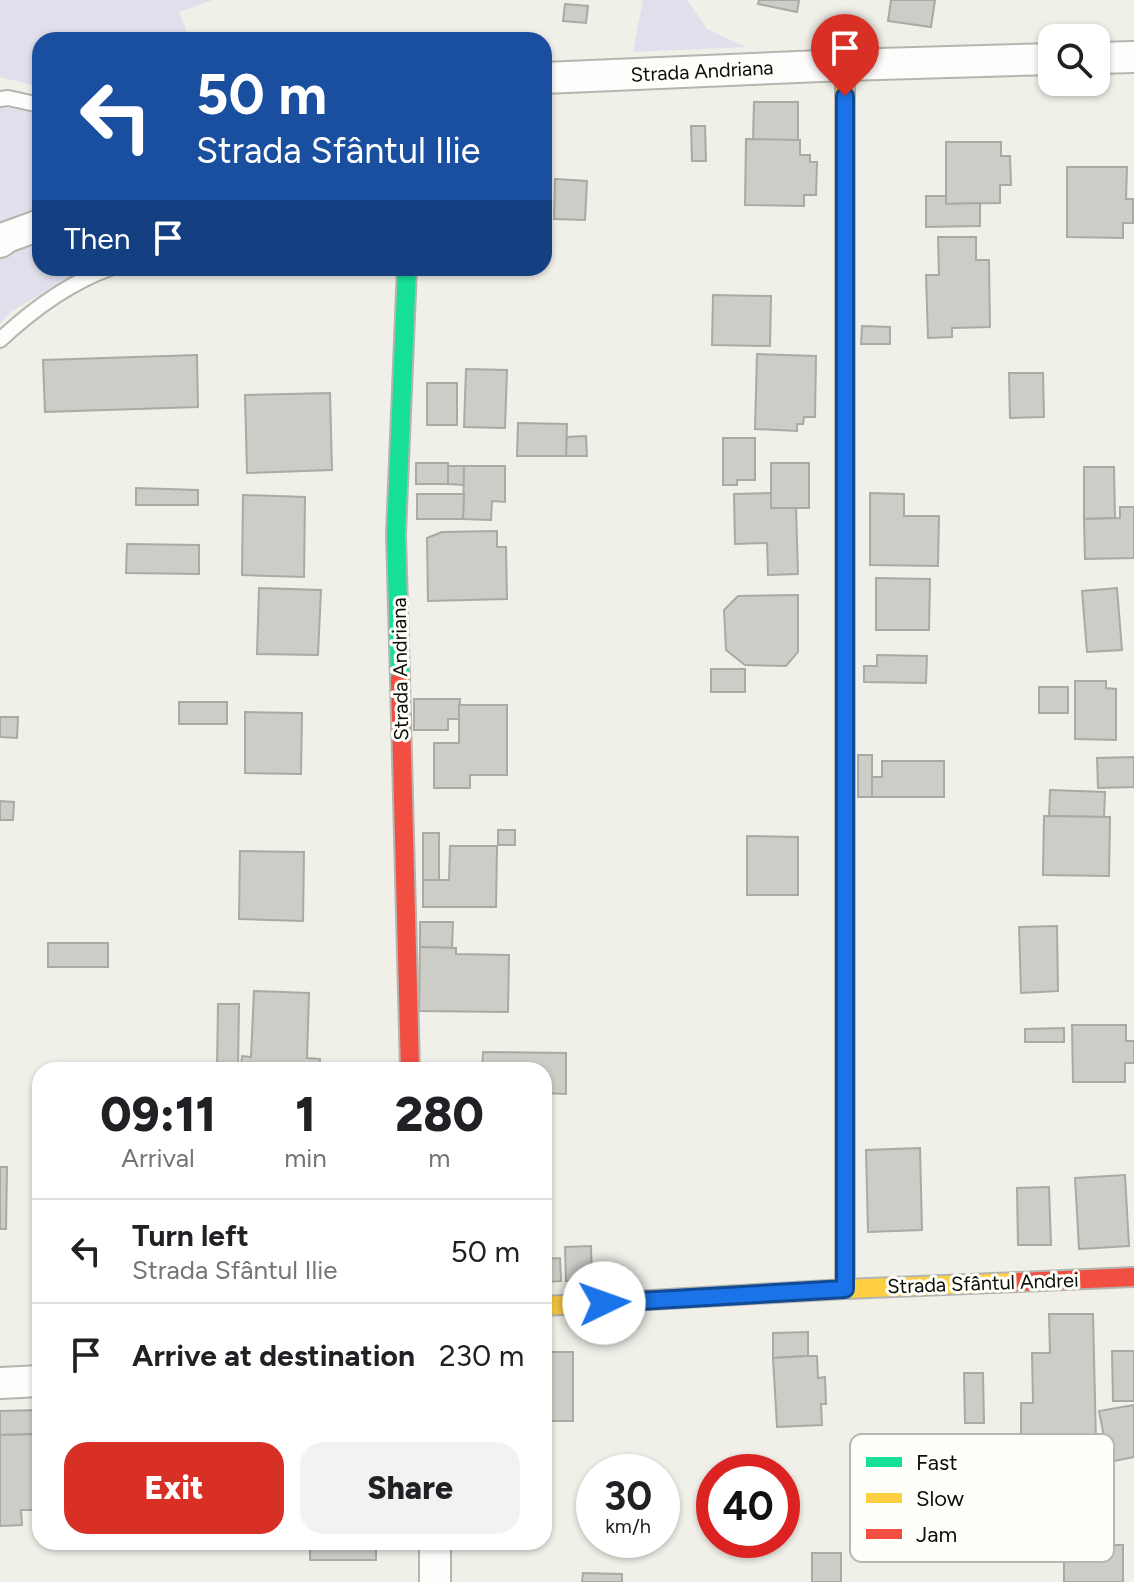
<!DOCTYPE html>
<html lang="en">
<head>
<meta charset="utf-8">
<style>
	:root { --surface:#fff; --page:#f2f2f2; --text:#202124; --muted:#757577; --line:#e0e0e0; --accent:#d93025 }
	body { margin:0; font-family:Figtree,sans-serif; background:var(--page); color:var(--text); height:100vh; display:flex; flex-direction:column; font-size:30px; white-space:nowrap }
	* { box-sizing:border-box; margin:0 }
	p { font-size:26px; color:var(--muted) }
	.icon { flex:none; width:44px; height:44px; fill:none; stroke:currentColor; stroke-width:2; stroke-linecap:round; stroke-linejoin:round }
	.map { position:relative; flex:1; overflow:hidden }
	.panel { position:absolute; left:32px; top:1062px; width:520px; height:488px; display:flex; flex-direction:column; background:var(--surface); border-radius:24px; box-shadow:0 2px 6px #0004 }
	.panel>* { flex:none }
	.top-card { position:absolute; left:32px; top:32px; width:520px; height:244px; border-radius:24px; box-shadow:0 2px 6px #0004; background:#1a4fa0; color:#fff; overflow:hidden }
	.buttons { position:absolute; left:1038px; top:24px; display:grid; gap:16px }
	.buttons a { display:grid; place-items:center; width:72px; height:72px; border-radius:16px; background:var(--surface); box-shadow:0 2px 6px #0004; font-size:40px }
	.speed { position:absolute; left:576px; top:1454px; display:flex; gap:16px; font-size:40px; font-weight:700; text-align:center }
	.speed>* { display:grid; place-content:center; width:104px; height:104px; border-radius:50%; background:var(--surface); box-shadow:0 2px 6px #0004; line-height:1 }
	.speed small { font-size:20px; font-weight:400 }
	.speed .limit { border:12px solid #d22; background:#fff; color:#111 }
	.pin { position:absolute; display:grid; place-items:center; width:68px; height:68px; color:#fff; margin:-82px -34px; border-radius:50% 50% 50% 0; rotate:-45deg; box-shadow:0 0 8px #0007 }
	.pin .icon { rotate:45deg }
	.me { position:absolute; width:88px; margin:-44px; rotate:87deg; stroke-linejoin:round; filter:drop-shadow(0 0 6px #0008) }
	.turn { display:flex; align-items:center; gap:28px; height:168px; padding:0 32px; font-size:36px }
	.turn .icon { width:104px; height:104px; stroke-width:2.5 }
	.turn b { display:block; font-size:56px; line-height:68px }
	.then { display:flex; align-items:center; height:76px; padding:0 32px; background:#0003; gap:16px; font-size:30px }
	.eta { display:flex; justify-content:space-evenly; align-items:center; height:136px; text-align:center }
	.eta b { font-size:48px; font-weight:800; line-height:56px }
	.action { display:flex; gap:16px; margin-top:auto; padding:16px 32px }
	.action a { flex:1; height:92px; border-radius:24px; background:var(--accent); color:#fff; font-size:32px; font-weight:800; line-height:92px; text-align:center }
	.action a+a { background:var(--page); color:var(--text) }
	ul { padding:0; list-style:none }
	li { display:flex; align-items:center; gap:24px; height:104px; padding:0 32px; border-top:2px solid var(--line) }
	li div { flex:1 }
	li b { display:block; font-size:30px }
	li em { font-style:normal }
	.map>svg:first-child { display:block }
	.green { fill:#e1dfec }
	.building { fill:#cdcdc8; stroke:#aaa9a3; stroke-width:2 }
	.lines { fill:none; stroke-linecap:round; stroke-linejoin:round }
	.lane-casing { stroke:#b5b5af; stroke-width:18 }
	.street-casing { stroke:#b5b5af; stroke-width:34 }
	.fast-casing { stroke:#b5b5af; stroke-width:22 }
	.slow-casing { stroke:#b5b5af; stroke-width:22 }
	.jam-casing { stroke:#b5b5af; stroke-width:22 }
	.lane { stroke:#fdfdfc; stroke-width:14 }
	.street { stroke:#fdfdfc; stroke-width:30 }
	.fast { stroke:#16e098; stroke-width:18 }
	.slow { stroke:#ffcf43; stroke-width:18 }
	.jam { stroke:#f24e42; stroke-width:18 }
	.route-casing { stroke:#114b97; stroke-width:20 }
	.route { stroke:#1a73e8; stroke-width:14 }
	.labels { text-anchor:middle; stroke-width:6; stroke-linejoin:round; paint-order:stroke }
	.street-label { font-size:20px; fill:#0e0e09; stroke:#fffff9 }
	.key { fill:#fffff9; stroke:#b7b7b1; stroke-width:2 }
	.key-label { font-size:22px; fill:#0e0e09 }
</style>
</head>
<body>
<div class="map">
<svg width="1134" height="1582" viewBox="0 0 1134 1582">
	<rect width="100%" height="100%" fill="#f0efe8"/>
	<g class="green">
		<polygon points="0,0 213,0 179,12 190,40 40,40 40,87 0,77"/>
		<polygon points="643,0 687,0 707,29 746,47 633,52"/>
		<polygon points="0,107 40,113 40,216 0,230"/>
		<polygon points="40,235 40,268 85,268 12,311 0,324 0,254"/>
	</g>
	<g class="building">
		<polygon points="759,0 799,0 797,12 758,4"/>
		<polygon points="891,0 935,0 931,27 888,21"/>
		<polygon points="565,4 588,6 586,23 563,21"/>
		<polygon points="754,102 798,102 798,140 753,140"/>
		<polygon points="691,126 705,126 706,161 692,161"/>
		<polygon points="746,139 800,140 800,155 810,155 810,162 817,162 816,195 804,195 804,206 745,205"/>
		<polygon points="946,142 1001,142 1001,156 1010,156 1011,185 1000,185 1000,203 946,204"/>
		<polygon points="1067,167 1127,167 1126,199 1133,199 1133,223 1123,223 1123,238 1067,237"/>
		<polygon points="555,179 587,181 585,220 554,219"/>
		<polygon points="926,196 946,196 946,204 980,203 980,226 926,227"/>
		<polygon points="938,237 976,237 976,260 989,260 990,327 952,328 952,337 928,338 926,275 939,275"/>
		<polygon points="713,295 771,296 770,346 712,345"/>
		<polygon points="862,326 890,327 890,344 861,344"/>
		<polygon points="757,354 816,356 815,417 804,417 803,424 797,424 797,431 755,429"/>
		<polygon points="197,355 198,407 45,412 43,360"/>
		<polygon points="466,369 507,370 505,428 464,427"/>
		<polygon points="1009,373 1043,373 1044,417 1010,418"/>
		<rect x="427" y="383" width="30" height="42"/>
		<polygon points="330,393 332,470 247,473 245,395"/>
		<polygon points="518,423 567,424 566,456 517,456"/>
		<polygon points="586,436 587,456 566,456 567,437"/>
		<polygon points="723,438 755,438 755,480 737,480 737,485 723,485"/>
		<rect x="416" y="463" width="32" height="21"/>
		<rect x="771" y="463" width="38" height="45"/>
		<polygon points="448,466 464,466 464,485 448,484"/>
		<polygon points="464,466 505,466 505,502 492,501 491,520 463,519"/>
		<polygon points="1084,467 1114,467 1115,518 1084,519"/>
		<polygon points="136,488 198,490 198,505 136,505"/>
		<polygon points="771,493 771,508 796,508 798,574 768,575 767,543 735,544 734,494"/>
		<polygon points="870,493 904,494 904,516 939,516 938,566 870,565"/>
		<polygon points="417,494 464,494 463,519 417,519"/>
		<polygon points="243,495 305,497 304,577 242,575"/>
		<polygon points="1120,507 1134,507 1134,558 1085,559 1084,519 1120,518"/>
		<polygon points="497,531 497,547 506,547 507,599 428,601 427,538 442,532"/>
		<polygon points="127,544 199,545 199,574 126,573"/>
		<polygon points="876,578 930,579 929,630 876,630"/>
		<polygon points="259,588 321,590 318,655 257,654"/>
		<polygon points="1117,588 1122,650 1087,652 1082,591"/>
		<polygon points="798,595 798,652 786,666 745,665 726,650 724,610 738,596"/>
		<polygon points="877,655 927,656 926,683 864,682 864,666 877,666"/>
		<rect x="711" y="669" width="34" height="23"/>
		<polygon points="1075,681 1106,681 1106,688 1116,689 1116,740 1075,739"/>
		<rect x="1039" y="687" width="29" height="26"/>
		<polygon points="414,699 460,699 459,719 448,719 448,730 414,730"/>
		<rect x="179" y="702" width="48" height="22"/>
		<polygon points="459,705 507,705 507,775 470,775 470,788 434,788 434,743 459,743"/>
		<polygon points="245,712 302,713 301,774 245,773"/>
		<polygon points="0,717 18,717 17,738 0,737"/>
		<rect x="858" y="755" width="14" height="42"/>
		<polygon points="1134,757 1134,787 1098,788 1097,758"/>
		<polygon points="882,761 944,761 944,797 872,797 872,777 882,777"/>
		<polygon points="1050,790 1105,792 1104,817 1049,816"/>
		<polygon points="0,801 14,802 13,820 0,820"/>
		<polygon points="1044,816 1110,817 1109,876 1043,875"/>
		<rect x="498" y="830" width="17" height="15"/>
		<rect x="423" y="833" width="16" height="47"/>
		<polygon points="747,836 798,837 798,895 747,895"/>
		<polygon points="450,846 497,846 496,907 423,907 423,880 449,880"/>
		<polygon points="240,851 304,852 303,921 239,919"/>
		<polygon points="420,922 453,922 452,948 420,947"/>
		<polygon points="1057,926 1058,991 1021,993 1019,927"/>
		<rect x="48" y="943" width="60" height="24"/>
		<polygon points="420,947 456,948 456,954 509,955 508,1012 419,1011"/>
		<polygon points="254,991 309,993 307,1058 320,1059 320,1070 241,1070 242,1056 251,1057"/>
		<polygon points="218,1004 239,1004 238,1070 217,1070"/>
		<polygon points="1072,1025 1126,1025 1126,1041 1134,1041 1134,1063 1125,1063 1125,1082 1073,1082"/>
		<polygon points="1064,1028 1064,1042 1025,1042 1025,1029"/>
		<polygon points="483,1052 566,1053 566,1094 544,1093 544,1070 482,1070"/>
		<polygon points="920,1148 922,1230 868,1232 866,1150"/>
		<polygon points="0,1167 7,1167 6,1229 0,1229"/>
		<polygon points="1125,1175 1129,1246 1079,1249 1075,1178"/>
		<polygon points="1049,1187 1051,1245 1018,1245 1017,1188"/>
		<polygon points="591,1246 592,1281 566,1281 565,1247"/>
		<polygon points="560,1258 561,1281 544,1282 544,1259"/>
		<polygon points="1049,1314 1093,1314 1096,1442 1021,1444 1021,1403 1033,1403 1032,1353 1050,1353"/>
		<polygon points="808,1332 808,1356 773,1358 773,1333"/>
		<polygon points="1112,1351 1134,1351 1134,1401 1113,1401"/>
		<rect x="544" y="1352" width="29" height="69"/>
		<polygon points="808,1356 817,1356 818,1378 825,1377 826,1404 821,1404 822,1425 777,1427 773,1358"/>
		<polygon points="964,1373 983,1373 984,1423 965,1423"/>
		<polygon points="1134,1405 1134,1457 1109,1462 1099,1411"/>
		<polygon points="40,1410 40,1434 0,1435 0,1411"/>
		<polygon points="40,1434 40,1510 21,1510 22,1525 0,1526 0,1435"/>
		<rect x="310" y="1542" width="66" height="18"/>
		<rect x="1064" y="1545" width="59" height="37"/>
		<rect x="812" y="1553" width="29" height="29"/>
		<polygon points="583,1573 622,1574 622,1582 582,1582"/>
	</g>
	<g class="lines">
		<defs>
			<g id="lane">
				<polyline points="0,99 8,98 40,105"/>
				<path d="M0,340C32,310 69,283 110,268"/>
			</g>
			<g id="street">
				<polyline points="1096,58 1134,57"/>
				<polyline points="544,78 845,65 1052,59"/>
				<polyline points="0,242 7,237 40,225"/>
				<polyline points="0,1383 40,1381"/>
				<polyline points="435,1582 435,1542"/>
			</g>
			<g id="fast">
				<polyline points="845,474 845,1098"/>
				<polyline points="400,680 396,534 407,268"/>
			</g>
			<g id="slow">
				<polyline points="845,65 845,474"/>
				<polyline points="845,1098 845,1289"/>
				<polyline points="544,1306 845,1289 1018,1282"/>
			</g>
			<g id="jam">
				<polyline points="400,680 410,1070"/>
				<polyline points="1018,1282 1134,1277"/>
			</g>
		</defs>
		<use href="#lane" class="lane-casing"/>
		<use href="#street" class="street-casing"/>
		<use href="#fast" class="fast-casing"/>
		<use href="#slow" class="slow-casing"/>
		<use href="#jam" class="jam-casing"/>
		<use href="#lane" class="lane"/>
		<use href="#street" class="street"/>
		<use href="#fast" class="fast"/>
		<use href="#slow" class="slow"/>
		<use href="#jam" class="jam"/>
	</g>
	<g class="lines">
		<defs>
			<polyline id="route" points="604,1303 845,1289 845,96"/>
		</defs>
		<use href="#route" class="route-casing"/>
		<use href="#route" class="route"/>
	</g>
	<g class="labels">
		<g class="street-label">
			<text transform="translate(702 71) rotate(-3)" y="7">Strada Andriana</text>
			<text transform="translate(400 669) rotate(-91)" y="7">Strada Andriana</text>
			<text transform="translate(983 1283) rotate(-2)" y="7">Strada Sfântul Andrei</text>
		</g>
	</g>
	<rect x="850" y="1434" width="264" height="128" rx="12" class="key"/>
	<rect x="866" y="1457" width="36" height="10" fill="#16e098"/>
	<rect x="866" y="1493" width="36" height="10" fill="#ffcf43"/>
	<rect x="866" y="1529" width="36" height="10" fill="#f24e42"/>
	<g class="key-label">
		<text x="916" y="1470">Fast</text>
		<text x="916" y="1506">Slow</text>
		<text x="916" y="1542">Jam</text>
	</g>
</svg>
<div class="buttons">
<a><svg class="icon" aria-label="search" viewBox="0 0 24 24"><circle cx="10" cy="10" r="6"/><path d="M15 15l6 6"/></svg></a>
</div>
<div class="speed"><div>30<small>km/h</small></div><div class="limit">40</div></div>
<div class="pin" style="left:845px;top:96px;background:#d93025"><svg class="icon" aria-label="arrive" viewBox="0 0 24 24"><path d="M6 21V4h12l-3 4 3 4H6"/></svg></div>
<svg class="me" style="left:604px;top:1303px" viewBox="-20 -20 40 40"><circle r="19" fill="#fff"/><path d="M0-13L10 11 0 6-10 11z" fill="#1a73e8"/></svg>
<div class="top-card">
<div class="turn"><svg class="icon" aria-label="left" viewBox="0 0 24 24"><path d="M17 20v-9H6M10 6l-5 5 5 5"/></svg><div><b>50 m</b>Strada Sfântul Ilie</div></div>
<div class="then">Then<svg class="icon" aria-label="arrive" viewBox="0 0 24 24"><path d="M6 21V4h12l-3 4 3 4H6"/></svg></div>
</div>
<section class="panel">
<div class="eta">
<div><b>09:11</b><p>Arrival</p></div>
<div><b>1</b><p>min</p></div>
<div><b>280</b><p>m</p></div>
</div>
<ul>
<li><svg class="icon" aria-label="left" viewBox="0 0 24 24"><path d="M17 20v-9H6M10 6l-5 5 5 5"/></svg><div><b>Turn left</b><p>Strada Sfântul Ilie</p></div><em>50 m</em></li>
<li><svg class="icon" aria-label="arrive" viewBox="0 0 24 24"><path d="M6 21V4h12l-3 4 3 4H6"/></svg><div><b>Arrive at destination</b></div><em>230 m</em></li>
</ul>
<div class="action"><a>Exit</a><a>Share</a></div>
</section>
</div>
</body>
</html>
